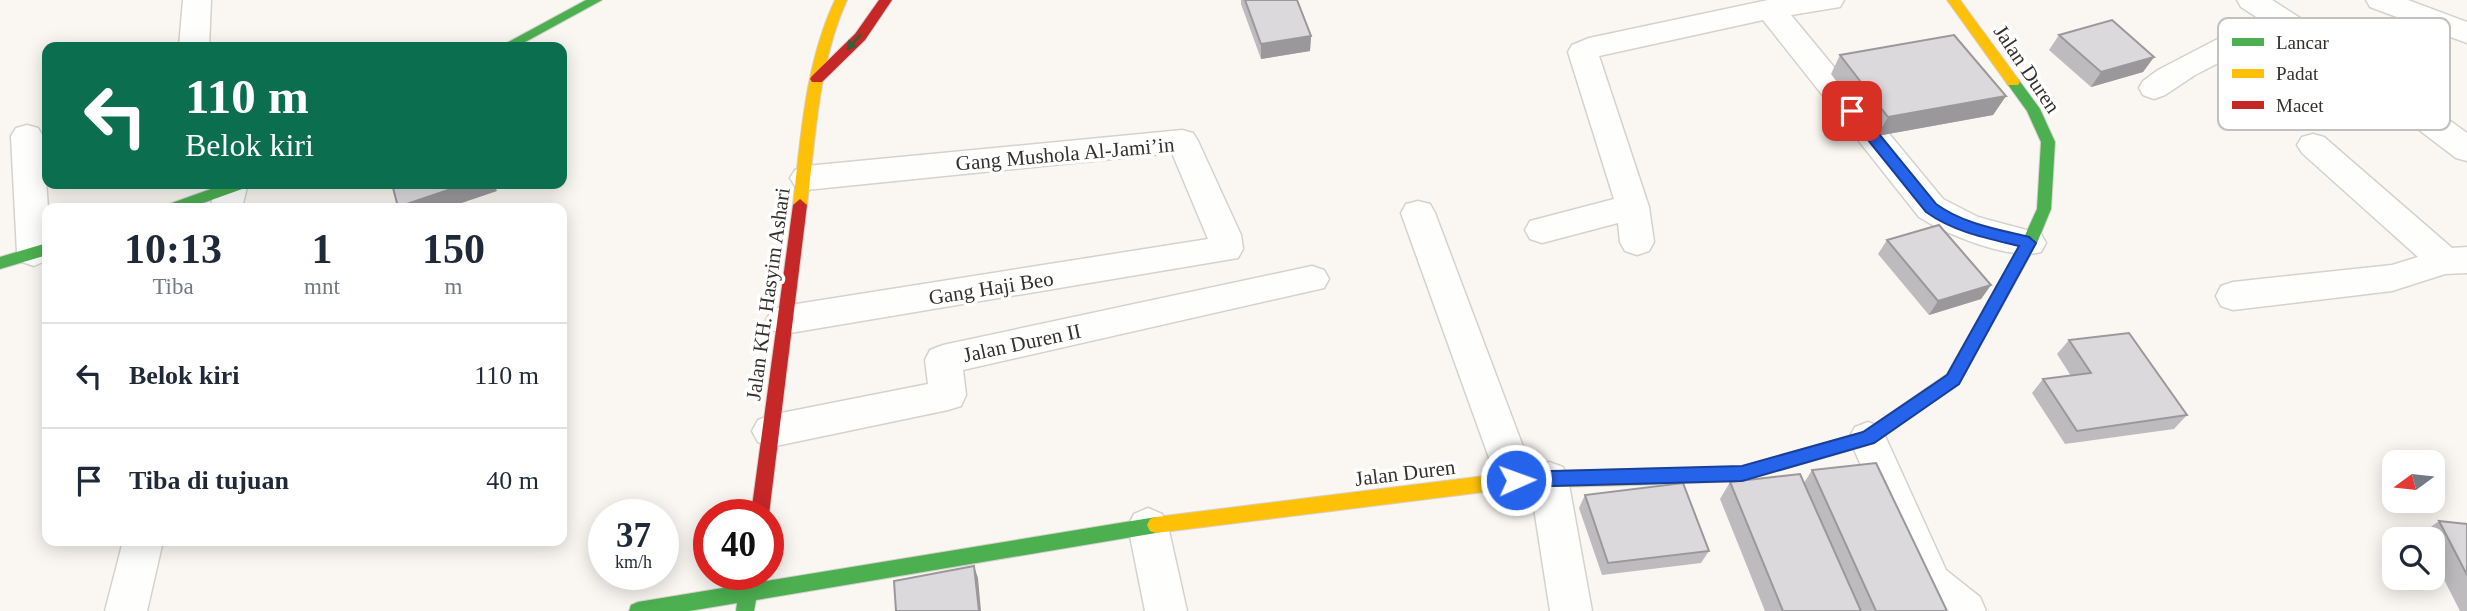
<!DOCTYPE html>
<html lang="id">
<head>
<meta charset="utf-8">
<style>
	:root { --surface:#fff; --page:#f6f6f7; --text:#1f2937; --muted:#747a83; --line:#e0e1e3 }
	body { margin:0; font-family:"Times New Roman",serif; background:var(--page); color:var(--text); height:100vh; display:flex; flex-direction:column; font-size:26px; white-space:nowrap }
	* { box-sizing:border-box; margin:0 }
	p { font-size:23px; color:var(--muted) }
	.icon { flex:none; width:38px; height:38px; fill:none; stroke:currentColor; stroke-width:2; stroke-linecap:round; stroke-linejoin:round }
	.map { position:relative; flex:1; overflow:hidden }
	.sheet { position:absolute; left:42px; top:203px; width:525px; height:343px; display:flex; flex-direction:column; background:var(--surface); border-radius:14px; box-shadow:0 4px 18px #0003 }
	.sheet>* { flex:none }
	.top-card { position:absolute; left:42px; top:42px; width:525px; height:147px; border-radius:14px; box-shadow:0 4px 18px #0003; background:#0b6e4f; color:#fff; overflow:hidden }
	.needle { width:46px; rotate:255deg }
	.tools { position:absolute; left:2382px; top:450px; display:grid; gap:14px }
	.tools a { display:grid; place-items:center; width:63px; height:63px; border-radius:14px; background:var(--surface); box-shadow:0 4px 18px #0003; font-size:35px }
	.speed { position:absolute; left:588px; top:499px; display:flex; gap:14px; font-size:35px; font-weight:700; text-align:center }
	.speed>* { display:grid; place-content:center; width:91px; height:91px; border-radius:50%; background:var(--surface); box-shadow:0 4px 18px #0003; line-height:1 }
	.speed small { font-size:18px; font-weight:400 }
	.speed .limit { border:10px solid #d22; background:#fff; color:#111 }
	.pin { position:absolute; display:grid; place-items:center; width:60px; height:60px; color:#fff; margin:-30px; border-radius:14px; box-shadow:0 4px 10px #0006 }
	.me { position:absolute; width:77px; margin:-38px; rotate:88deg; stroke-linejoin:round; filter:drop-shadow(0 0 5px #0008) }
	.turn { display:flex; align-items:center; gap:24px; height:147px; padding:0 28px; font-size:32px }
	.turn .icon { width:91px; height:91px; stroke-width:2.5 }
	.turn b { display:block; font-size:49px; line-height:60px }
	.eta { display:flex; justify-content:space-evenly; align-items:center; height:119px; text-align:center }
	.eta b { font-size:42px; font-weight:700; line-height:49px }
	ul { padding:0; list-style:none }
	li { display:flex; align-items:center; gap:21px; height:105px; padding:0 28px; border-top:2px solid var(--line) }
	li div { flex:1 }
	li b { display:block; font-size:26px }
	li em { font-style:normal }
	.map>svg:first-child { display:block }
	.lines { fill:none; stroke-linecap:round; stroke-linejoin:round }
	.street-casing { stroke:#d5d2ce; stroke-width:3 }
	.fast-casing { stroke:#d5d2ce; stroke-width:2 }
	.slow-casing { stroke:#d5d2ce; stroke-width:2 }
	.jam-casing { stroke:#d5d2ce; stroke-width:2 }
	.street { fill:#fefefd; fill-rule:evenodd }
	.fast { fill:#4caf50; fill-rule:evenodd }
	.slow { fill:#ffc107; fill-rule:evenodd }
	.jam { fill:#c62828; fill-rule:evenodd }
	.wall { fill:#bdbbbe }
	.shaded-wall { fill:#9a989b }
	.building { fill:#dcd9dd; stroke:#9a989b; stroke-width:2 }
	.oneway { fill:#3c5d39 }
	.route { fill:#2563eb; stroke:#184099; stroke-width:2 }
	.labels { text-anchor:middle; stroke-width:7; stroke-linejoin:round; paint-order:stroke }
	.street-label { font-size:21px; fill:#34312d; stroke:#fff }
	.key { fill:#fff; stroke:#c2c1c0; stroke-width:2 }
	.key-label { font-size:19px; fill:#34312d }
</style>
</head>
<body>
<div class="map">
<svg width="2467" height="611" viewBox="0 0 2467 611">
	<rect width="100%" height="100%" fill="#faf7f2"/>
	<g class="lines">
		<defs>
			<g id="street">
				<polygon points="183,0 211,0 209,47 179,47"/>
				<path d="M1768,0H1844L1840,7L1791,15L1943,199L1978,217L2041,234L2046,243L2041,252C2011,261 1945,234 1919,217L1763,20L1599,56L1649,207L1654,242L1649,251L1637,255L1625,251L1620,242L1618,223L1542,243L1530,239L1525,230L1530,221L1614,199L1568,52L1572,45L1589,38Z"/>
				<polygon points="2237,0 2272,0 2372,64 2467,133 2467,161 2456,158 2377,98 2280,31 2195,75 2165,95 2154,99 2143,95 2139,88 2143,81 2158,70 2258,18 2241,7"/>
				<polygon points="2366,0 2408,0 2467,22 2467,43 2370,7"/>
				<polygon points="27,125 38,128 43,136 48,208 47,260 34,266 22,262 17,253 11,136 16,128"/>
				<polygon points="1182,130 1193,133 1198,141 1241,235 1243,249 1238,258 784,334 772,330 766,320 772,310 784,306 1208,239 1172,153 806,190 795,186 790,178 795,170 806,166"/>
				<polygon points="2313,134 2324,137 2452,248 2467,247 2467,273 2445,274 2392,291 2233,310 2221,306 2216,296 2221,286 2233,282 2392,265 2418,257 2302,153 2297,145 2302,137"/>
				<polygon points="217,184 245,184 247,187 242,208 210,208"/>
				<polygon points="1418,201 1430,204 1435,213 1533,473 1535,467 1549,462 1563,467 1568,479 1592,611 1550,611 1531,489 1530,492 1516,497 1502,492 1497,480 1401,213 1406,204"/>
				<polygon points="1312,266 1324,270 1329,279 1324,288 963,370 966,395 961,406 948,410 771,447 758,442 752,431 758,420 771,415 928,384 925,360 930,350 943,345"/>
				<polygon points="1868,422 1881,427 1946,570 1980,597 1986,611 1935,611 1918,596 1849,438 1855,427"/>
				<polygon points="1148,508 1162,514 1168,526 1187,611 1145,611 1128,526 1134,514"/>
				<polygon points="123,541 163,541 147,611 105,611"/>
			</g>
			<g id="fast">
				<polygon points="586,0 602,0 516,47 499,47"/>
				<polygon points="2013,77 2018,79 2040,109 2055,142 2051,209 2037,243 1959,384 1868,445 1742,481 1633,485 1627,482 1624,477 1627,472 1633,469 1742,467 1863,432 1947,374 2022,242 2037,209 2041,142 2027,111 2006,82"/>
				<polygon points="225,184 247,184 245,188 189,208 167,208 169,204"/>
				<polygon points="47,243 47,255 0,269 0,257"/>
				<polygon points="1156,517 1162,519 1165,525 1162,531 1156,533 756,600 754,611 736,611 737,603 689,611 629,611 631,605 638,602 741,585 743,574 761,574 760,582"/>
			</g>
			<g id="slow">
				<path d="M835,0H847C818,64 816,136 807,205L800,211L793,205C801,136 805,64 835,0Z"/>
				<polygon points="1947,0 1960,0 2018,79 2020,82 2018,85 2008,85"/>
				<polygon points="1633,469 1639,472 1642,477 1639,482 1633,485 1516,488 1156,533 1150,531 1147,525 1150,519 1156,517 1516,472"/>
			</g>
			<g id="jam">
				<polygon points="879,0 892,0 865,40 822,82 812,82 810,79 812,76 855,34"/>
				<polygon points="800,199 807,205 769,514 751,514 793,205"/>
			</g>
		</defs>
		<use href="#street" class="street-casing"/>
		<use href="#fast" class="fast-casing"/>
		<use href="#slow" class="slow-casing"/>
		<use href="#jam" class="jam-casing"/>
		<use href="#street" class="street"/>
		<use href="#fast" class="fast"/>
		<use href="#slow" class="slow"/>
		<use href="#jam" class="jam"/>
	</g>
	<g class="wall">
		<polygon points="1241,0 1297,0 1311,36 1310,51 1261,59 1241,4"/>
		<polygon points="2059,35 2154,57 2143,72 2091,87 2049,50"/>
		<polygon points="1840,55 2006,96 1993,115 1877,136 1831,74"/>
		<polygon points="1887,240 1991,285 1981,299 1929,315 1878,254"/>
		<polygon points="2069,340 2187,415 2174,429 2065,444 2032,393 2043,379 2071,376 2057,354"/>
		<polygon points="1812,470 1947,611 1765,611 1720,499 1730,482 1804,483"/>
		<polygon points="1585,495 1709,551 1701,563 1602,575 1579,508"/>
		<polygon points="2439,521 2467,524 2467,611 2460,611 2432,556 2432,539 2424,539 2421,534"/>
	</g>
	<g class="shaded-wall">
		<polygon points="1311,36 1310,51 1261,59 1261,44"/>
		<polygon points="2154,57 2143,72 2091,87 2101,72"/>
		<polygon points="2006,96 1993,115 1877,136 1888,117"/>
		<polygon points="466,184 494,184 497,191 447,208 398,208 398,207"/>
		<polygon points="1991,285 1981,299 1929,315 1938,301"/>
		<polygon points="974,566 978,578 981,611 979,611"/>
	</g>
	<g class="building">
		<polygon points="1245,0 1297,0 1311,36 1261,44"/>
		<polygon points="2112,20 2154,57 2101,72 2059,35"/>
		<polygon points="1954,35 2006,96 1888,117 1840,55"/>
		<polygon points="392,184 466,184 398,207"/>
		<polygon points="1939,225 1991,285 1938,301 1887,240"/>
		<polygon points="2129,333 2187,415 2077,431 2043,379 2091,373 2069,340"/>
		<polygon points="1876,463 1947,611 1876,611 1812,470"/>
		<polygon points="1800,474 1861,611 1783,611 1730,482"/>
		<polygon points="1683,483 1709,551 1608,563 1585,495"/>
		<polygon points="2439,521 2467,524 2467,575"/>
		<polygon points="974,566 979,611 896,611 894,581"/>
	</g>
	<defs><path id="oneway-solid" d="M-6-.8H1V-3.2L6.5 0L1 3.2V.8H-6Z" transform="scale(1.75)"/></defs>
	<use class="oneway" href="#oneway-solid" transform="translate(854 42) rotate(133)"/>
	<path class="route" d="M1852,106L1857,107L1936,204C1964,224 1996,229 2029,237L2036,243L1959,384L1874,443L1742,481L1516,487L1509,485L1507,480L1509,474L1516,472L1742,466L1863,432L1947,375L2019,246C1986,238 1954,232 1926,212L1847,114L1845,111Z"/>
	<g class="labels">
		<g class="street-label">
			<text transform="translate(2027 69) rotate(56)" y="7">Jalan Duren</text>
			<text transform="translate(1065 154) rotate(-5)" y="7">Gang Mushola Al-Jami’in</text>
			<text transform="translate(991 288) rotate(-9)" y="7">Gang Haji Beo</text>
			<text transform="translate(768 294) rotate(-82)" y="7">Jalan KH. Hasyim Ashari</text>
			<text transform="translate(1022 343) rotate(-12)" y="7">Jalan Duren II</text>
			<text transform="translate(1405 473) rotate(-7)" y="7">Jalan Duren</text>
		</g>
	</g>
	<rect x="2218" y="18" width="232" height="112" rx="10" class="key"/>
	<rect x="2232" y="38" width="32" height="8" fill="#4caf50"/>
	<rect x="2232" y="69" width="32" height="9" fill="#ffc107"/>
	<rect x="2232" y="101" width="32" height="8" fill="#c62828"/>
	<g class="key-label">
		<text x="2276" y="49">Lancar</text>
		<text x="2276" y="80">Padat</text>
		<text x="2276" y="112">Macet</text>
	</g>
</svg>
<div class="tools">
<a><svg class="needle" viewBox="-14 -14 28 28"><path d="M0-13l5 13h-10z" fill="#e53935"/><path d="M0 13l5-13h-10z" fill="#747a83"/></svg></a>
<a><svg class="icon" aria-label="search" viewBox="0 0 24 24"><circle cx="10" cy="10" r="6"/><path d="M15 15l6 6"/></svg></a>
</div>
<div class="speed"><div>37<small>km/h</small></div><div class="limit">40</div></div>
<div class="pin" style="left:1852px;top:111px;background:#d93025"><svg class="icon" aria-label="arrive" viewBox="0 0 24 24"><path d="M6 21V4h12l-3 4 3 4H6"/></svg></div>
<svg class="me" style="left:1516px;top:480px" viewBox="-20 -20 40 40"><circle r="17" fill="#2563eb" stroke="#fff" stroke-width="3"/><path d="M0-11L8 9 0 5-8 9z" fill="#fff"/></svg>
<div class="top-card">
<div class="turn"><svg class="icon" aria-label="left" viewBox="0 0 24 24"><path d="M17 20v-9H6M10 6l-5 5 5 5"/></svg><div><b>110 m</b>Belok kiri</div></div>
</div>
<section class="sheet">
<div class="eta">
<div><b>10:13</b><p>Tiba</p></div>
<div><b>1</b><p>mnt</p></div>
<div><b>150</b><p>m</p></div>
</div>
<ul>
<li><svg class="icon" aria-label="left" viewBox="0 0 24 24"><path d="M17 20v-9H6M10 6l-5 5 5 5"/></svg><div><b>Belok kiri</b></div><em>110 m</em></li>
<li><svg class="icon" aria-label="arrive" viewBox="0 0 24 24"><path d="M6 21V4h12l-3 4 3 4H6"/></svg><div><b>Tiba di tujuan</b></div><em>40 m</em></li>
</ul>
</section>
</div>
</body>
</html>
